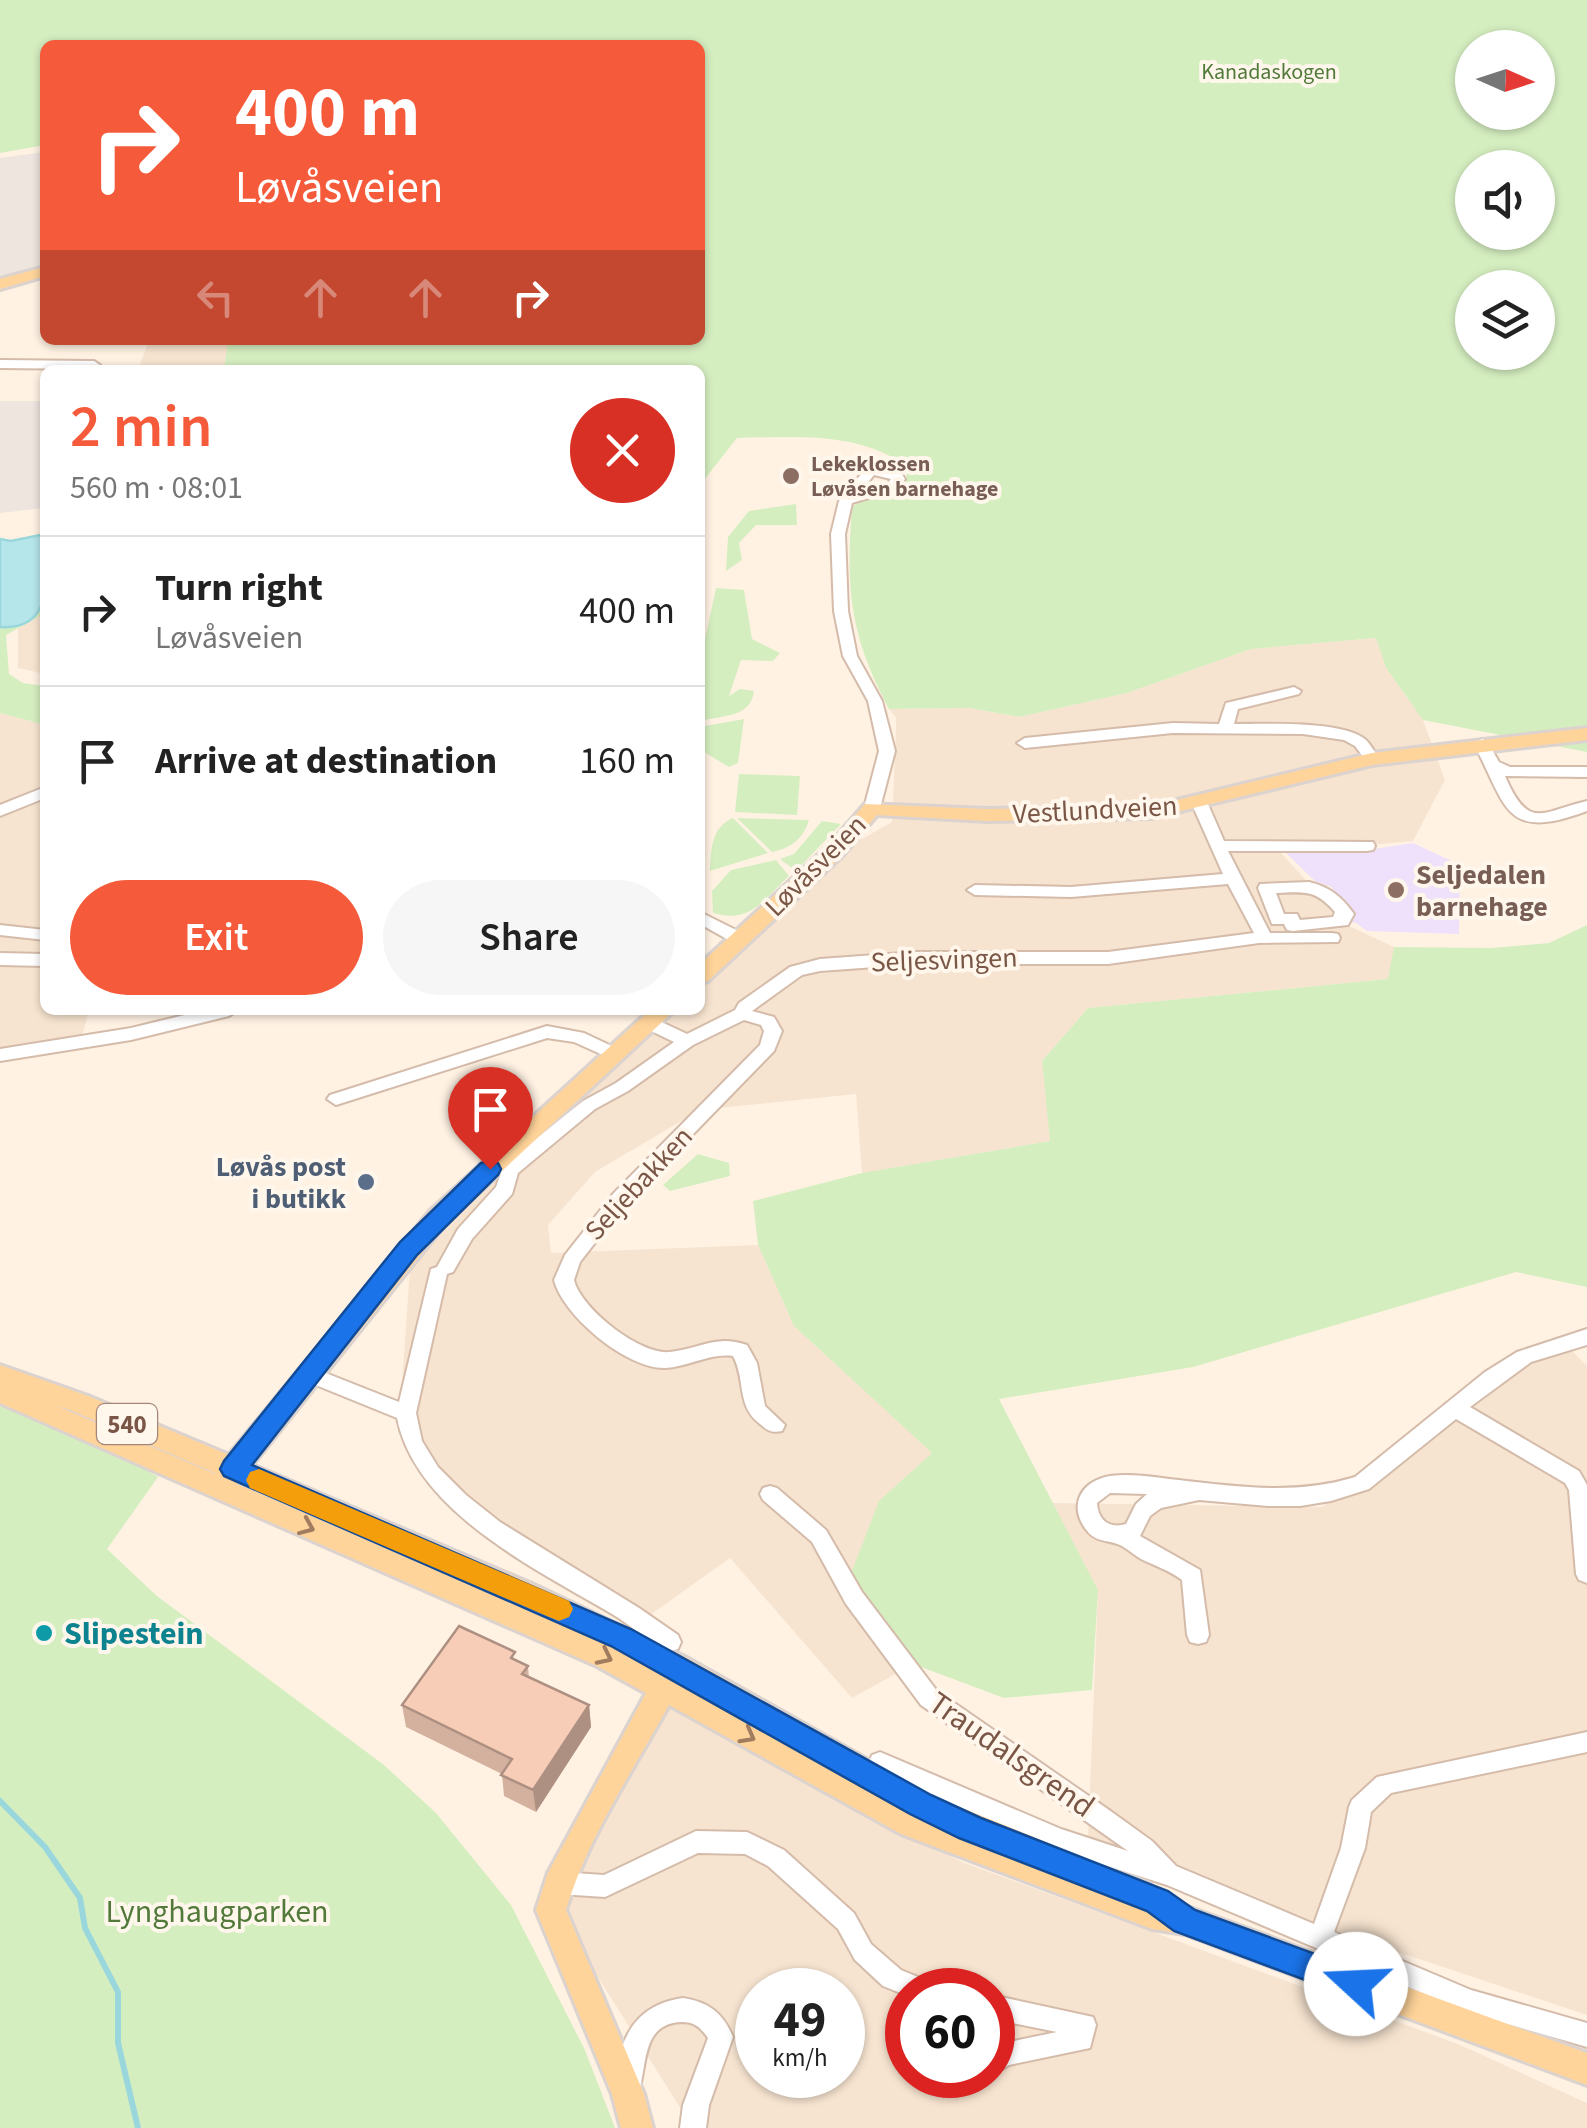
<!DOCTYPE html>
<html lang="en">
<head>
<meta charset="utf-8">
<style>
	:root { --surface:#fff; --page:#f6f6f6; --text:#222; --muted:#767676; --line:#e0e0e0; --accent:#f55b3b }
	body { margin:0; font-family:"Source Sans 3",sans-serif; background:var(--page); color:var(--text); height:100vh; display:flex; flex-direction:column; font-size:38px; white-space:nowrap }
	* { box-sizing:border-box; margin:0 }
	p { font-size:32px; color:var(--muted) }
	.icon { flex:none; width:55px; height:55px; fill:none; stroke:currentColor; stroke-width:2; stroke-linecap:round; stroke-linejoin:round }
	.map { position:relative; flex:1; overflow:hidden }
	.drawer { position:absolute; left:40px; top:365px; width:665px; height:650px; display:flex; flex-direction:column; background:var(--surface); border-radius:15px; box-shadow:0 2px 8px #0004 }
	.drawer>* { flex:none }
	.guide { position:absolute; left:40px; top:40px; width:665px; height:305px; border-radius:15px; box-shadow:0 2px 8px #0004; background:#f55b3b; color:#fff; overflow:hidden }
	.needle { width:65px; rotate:93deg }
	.fabs { position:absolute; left:1455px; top:30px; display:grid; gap:20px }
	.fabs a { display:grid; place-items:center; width:100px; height:100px; border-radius:50%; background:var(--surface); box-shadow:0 2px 8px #0004; font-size:50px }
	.speed { position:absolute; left:735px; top:1968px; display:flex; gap:20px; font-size:50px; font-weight:700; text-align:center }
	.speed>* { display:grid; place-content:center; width:130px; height:130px; border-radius:50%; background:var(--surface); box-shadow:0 2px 8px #0004; line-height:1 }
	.speed small { font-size:25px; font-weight:400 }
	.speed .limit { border:15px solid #d22; background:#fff; color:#111 }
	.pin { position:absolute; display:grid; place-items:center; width:85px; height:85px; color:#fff; margin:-102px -42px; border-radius:50% 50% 50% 0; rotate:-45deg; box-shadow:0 0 10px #0007 }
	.pin .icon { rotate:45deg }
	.me { position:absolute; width:110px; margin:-55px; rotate:290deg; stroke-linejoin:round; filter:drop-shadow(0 0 8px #0008) }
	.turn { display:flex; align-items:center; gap:35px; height:210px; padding:0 30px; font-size:45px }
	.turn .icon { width:130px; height:130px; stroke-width:2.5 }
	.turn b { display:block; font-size:70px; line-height:85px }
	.lanes { display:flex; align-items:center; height:95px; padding:0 30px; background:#0003; justify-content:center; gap:50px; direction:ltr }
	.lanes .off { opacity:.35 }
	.round { display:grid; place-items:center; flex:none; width:105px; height:105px; border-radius:52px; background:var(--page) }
	.headline { display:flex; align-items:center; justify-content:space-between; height:170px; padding:0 30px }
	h1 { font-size:60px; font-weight:600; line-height:75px; color:var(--accent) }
	.primary-button { display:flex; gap:20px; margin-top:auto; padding:20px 30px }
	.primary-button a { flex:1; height:115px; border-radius:60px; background:var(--accent); color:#fff; font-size:40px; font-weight:600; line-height:115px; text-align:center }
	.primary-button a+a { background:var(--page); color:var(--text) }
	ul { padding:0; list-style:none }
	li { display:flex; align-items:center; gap:30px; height:150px; padding:0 30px; border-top:2px solid var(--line) }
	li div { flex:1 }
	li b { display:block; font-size:38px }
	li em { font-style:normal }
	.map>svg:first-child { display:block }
	.residential { fill:#f7e4d0; fill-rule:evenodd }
	.industrial { fill:#eee5de }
	.education { fill:#efe0fb }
	.green { fill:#d5eec0; fill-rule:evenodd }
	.water { fill:#b5e6ea; stroke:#9ad7dd; stroke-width:2.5 }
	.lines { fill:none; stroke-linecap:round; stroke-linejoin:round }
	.stream { stroke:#9ad7dd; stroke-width:6 }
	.minor-casing { stroke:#d4bbaa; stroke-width:4 }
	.major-casing { stroke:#dcd3cf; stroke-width:6 }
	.minor { fill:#fff; fill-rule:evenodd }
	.major { fill:#ffd49a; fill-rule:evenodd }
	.wall { fill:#d4b09e }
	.shaded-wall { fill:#ad9081 }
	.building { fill:#f7cdb8; stroke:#ad9081; stroke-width:2.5 }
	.oneway { stroke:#a27c5f }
	.route { fill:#1a73e8; stroke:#114b97; stroke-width:2.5 }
	.slow { fill:#f59e0b }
	.education-dot { fill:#8d6e63; stroke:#fff6ec; stroke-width:4 }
	.service-dot { fill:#5c6f8a; stroke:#fff6ec; stroke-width:4 }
	.culture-dot { fill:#0f9aa8; stroke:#fff6ec; stroke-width:4 }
	.labels { text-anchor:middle; stroke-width:8; stroke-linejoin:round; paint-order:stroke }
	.far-park-label { font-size:22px; fill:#517a3a; stroke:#fff6ec }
	.far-education-label { font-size:22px; font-weight:bold; fill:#785e54; stroke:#fff6ec; text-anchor:start }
	.shield { fill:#fff6ec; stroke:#a28678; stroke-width:2.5 }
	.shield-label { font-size:25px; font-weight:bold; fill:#7a5646 }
	.street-label { font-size:28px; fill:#7a5646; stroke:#fff6ec }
	.education-label { font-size:28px; font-weight:bold; fill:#785e54; stroke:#fff6ec; text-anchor:start }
	.service-label { font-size:28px; font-weight:bold; fill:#4e5e75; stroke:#fff6ec; text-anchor:end }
	.near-culture-label { font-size:32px; font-weight:bold; fill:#0d838f; stroke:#fff6ec; text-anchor:start }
	.near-street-label { font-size:32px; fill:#7a5646; stroke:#fff6ec }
	.near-park-label { font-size:32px; fill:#517a3a; stroke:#fff6ec }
</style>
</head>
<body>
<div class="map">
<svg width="1587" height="2128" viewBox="0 0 1587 2128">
	<rect width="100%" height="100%" fill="#fff2e3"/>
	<g class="residential">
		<polygon points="149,340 239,340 229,370 138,370"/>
		<polygon points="45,592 45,674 18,668 18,621"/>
		<polygon points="1377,638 1386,668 1423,720 1445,780 1413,841 1281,853 1347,925 1394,947 1389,979 1088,1008 1042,1061 1051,1141 862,1173 856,1094 700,1110 595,1172 548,1225 551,1253 758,1245 794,1326 933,1453 859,1557 841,1599 899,1672 852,1698 730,1558 650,1615 549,1560 441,1481 400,1412 410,1268 561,1105 670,1010 700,1010 700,979 763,914 858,841 892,822 896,730 896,718 889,709 969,708 1019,717 1127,693 1251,649"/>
		<polygon points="0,713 45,725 45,1010 89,1010 82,1037 0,1048"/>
		<polygon points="1565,1344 1587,1366 1587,2015 1353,1937 1088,1837 1098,1590 1052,1503 1322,1507 1439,1419"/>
		<path d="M664,1702L962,1862L1458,2044L1587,2103V2128H684L681,2109L548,1898ZM758,1990H842V2075H758ZM908,1990H992V2075H908Z"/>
	</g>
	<g class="industrial">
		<polygon points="45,152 45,267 0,279 0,158"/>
		<polygon points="0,401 45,401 45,508 0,513"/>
	</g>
	<polygon class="education" points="1413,843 1460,865 1459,934 1367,931 1356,923 1343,922 1332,887 1316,882 1286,853 1355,852"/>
	<g class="green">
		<path d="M0,0H1587V752L1423,720L1386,668L1376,638L1251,649L1127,693L1019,717L969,708L889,709C849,634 846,589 852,506L905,484L908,467C859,431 795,437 737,438L700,485V370H224L228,340H700V45H45V145L0,153ZM1472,48H1538V112H1472ZM1472,168H1538V232H1472ZM1472,288H1538V352H1472Z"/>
		<polygon points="796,504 797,525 756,525 739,543 742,560 726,571 728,537 749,511"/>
		<path d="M716,588L744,590L752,639L780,653L773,661L741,660L729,696L740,689L754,691C751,717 726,715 700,721V663Z"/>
		<polygon points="45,598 45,613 6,635 9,674 23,683 45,686 45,725 0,713 0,622"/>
		<polygon points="744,719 738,763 729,767 704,752 700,727"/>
		<polygon points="739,774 800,776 797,815 735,812"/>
		<path d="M733,818L768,853L710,871C711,850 711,827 733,818Z"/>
		<path d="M737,818L809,820C803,839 791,848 772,852Z"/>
		<polygon points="822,821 841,824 796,871 780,859 794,854"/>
		<path d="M776,860L789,876C763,900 751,924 713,913L712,891L731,870Z"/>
		<polygon points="1587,925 1587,1287 1516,1272 1193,1367 999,1399 1098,1590 1092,1690 1004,1698 921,1667 899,1672 889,1665 841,1599 879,1501 932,1453 794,1326 758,1245 753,1201 862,1173 1050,1141 1042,1061 1088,1008 1388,979 1394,947 1491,948 1549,943"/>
		<polygon points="698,1154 729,1163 730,1176 670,1191 663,1185"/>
		<polygon points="0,1392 64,1420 158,1477 107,1549 157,1596 384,1765 436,1813 511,1905 585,2050 615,2128 0,2128"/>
	</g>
	<path class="water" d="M45,534C45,573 57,631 0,627V539L11,541Z"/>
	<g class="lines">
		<polyline class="stream" points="0,1801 45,1847 80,1898 85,1928 118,1992 118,2043 138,2128"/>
		<defs>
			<g id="minor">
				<polygon points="0,360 94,361 100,365 94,369 0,368"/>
				<path d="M871,467L899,470L905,479L898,489L852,503L845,534L848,611L857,656L882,701L895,751L880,808L872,813L864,808L879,751L868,701L843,656L834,611L831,534L839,501L866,468ZM874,475L891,479L888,483L860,492Z"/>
				<path d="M1294,687L1301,691L1299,694L1238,709L1234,724C1264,724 1344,720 1366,740C1371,745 1375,753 1380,759L1377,762H1367L1355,746L1344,740L1303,734L1173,733L1025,748L1017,743L1025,738L1173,723L1219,724L1226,703Z"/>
				<path d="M1482,739L1487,741L1499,762L1510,767H1587V777L1505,776C1529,832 1542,811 1587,801V811C1504,842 1507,807 1474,744Z"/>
				<polygon points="45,787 45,798 0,816 0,805"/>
				<path d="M1199,797L1207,802L1224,841L1373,842L1375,846L1373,850L1367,851H1228L1270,933H1332L1338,934L1340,938L1338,942L1259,943L1108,964H917L820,971L802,975L752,1011L774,1017L782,1031L774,1051L626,1203L580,1262L574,1280C581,1309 640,1355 670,1352C700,1349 715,1334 747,1345L757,1363L765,1406L785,1425L782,1431C772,1433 768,1431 760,1424C736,1406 746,1380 733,1356C709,1353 689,1367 665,1368C627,1369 563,1316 554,1280L565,1255L613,1194L760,1045L764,1031L761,1025L744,1020L693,1045L628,1091L595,1109L518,1173L512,1194L472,1239L453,1272L447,1274L416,1413L422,1441L438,1467L466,1495L500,1522L639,1608L678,1635L681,1642L678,1649L670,1651C648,1644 632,1625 612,1614C536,1569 416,1512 397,1418L301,1379L298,1374L301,1369L308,1366L399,1402L431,1269L437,1267L458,1229L496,1187L504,1165L583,1101L616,1083L674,1042L643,1027L640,1023L643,1019H655L687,1034L735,1010L739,1003L790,967L820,959L917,952H1108L1254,933L1228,884L1071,897L975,895L967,890L975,885L1071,887L1223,874L1191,802Z"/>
				<path d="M1309,882C1330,887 1342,897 1354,914L1348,925L1293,931L1287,930L1284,924H1272L1258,888L1260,884ZM1276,893C1304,892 1315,889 1335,912L1333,917L1300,920L1297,914H1284Z"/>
				<polygon points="700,912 746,935 748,939 740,944 734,943 700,924"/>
				<polygon points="0,925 45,930 45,940 0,935"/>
				<polygon points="0,953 45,954 45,966 0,965"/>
				<polygon points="205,1010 238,1010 229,1016 131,1040 0,1061 0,1049 131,1028"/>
				<polygon points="547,1026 584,1033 620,1050 623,1054 614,1060 574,1042 547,1038 336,1105 327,1099 330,1095"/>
				<path d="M1587,1329V1345L1531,1362L1470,1407L1579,1471L1587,1485V1583L1579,1580L1576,1574L1569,1490L1565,1483L1456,1419L1369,1489L1331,1501L1300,1506H1268L1199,1500L1161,1508L1150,1516L1140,1536L1200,1570L1209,1635L1206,1642L1198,1644L1190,1642L1187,1635L1182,1580C1169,1570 1155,1566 1141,1559C1134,1555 1129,1550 1122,1546C1112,1540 1097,1543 1088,1532C1070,1511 1076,1487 1102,1478C1121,1471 1159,1478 1179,1480C1239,1487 1297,1495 1355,1477L1485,1372L1517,1352ZM1110,1493L1147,1494L1136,1504L1126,1524C1109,1529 1098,1520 1097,1503Z"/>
				<polygon points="770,1486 777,1488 826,1530 862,1592 937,1691 1109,1810 1152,1841 1176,1866 1314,1924 1341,1848 1349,1807 1352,1800 1377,1777 1587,1732 1587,1752 1391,1793 1371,1812 1365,1848 1334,1932 1471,1990 1587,2023 1587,2047 1470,2013 1167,1885 1049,1847 872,1769 869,1762 872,1755 880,1752 1061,1829 1128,1851 921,1705 846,1604 812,1542 763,1500 760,1494 763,1488"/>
				<polygon points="696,1831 747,1832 784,1850 854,1913 871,1944 901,1970 930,1982 933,1990 908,1990 908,1996 883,1986 855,1960 838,1929 768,1866 745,1854 698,1853 605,1897 559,1894 551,1891 547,1883 551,1875 559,1872 604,1875"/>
				<polygon points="992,1995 1093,2017 1096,2025 1090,2048 1009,2065 992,2075 991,2075 992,2047 995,2045 1057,2032 992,2019"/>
				<path d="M683,1998C709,2002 723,2013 733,2037L709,2105L706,2128H680L683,2105L708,2038C701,2028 695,2022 682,2022C639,2023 648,2070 637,2097L628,2100L619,2097C615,2086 616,2076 618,2064C624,2027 645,2003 683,1998Z"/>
				<polygon points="961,2075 988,2075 985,2084 973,2089 964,2086"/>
			</g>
			<g id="major">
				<polygon points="45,267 45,276 0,289 0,279"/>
				<polygon points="1587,728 1587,740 1372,765 1152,818 987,821 877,815 843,855 708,981 700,983 700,964 829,845 865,804 987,809 1152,806 1372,753"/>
				<path d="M650,1010H675L446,1223L252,1465L532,1584L687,1658L930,1795L1150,1884L1154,1894L1151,1900L1185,1906L1587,2053V2085L1185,1934L1152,1929L901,1834L669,1705C633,1771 587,1838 566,1910L644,2094L653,2128H621L612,2094L536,1910L548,1873L646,1693L597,1666L0,1403V1365L88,1396L229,1455L430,1211ZM57,1406L70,1410L215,1473V1474ZM238,1482L563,1625L237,1484Z"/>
			</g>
		</defs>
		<use href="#minor" class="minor-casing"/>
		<use href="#major" class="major-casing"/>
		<use href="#minor" class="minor"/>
		<use href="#major" class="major"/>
	</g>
	<polygon class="wall" points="516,1660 528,1666 529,1678 589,1705 591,1727 536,1812 504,1796 502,1774 406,1727 402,1705"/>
	<polygon class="shaded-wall" points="589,1705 591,1727 536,1812 533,1790"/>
	<polygon class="building" points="459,1626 515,1652 511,1658 528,1666 522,1674 589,1705 533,1790 501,1775 512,1759 402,1705"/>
	<defs><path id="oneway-chevron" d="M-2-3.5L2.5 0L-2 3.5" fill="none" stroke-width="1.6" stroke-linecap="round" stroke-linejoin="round" transform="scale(2.5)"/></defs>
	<g class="oneway">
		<use href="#oneway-chevron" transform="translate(307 1527) rotate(23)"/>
		<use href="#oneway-chevron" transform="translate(605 1657) rotate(26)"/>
		<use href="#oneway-chevron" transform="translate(748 1736) rotate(29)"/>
	</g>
	<polygon class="route" points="490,1161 498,1163 501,1169 498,1175 417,1255 252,1465 631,1629 931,1795 981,1818 1168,1891 1195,1910 1367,1973 1372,1984 1367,1995 1356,1999 1174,1931 1147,1911 959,1838 910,1814 611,1646 224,1476 220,1469 224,1461 400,1242 481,1163"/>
	<polygon class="slow" points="259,1469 569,1601 573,1609 569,1617 559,1621 549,1617 250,1488 246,1480 250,1472"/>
	<g class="education-dot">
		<circle cx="791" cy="476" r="10"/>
		<circle cx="1396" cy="890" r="10"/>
	</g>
	<circle class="service-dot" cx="366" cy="1182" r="10"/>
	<circle class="culture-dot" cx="44" cy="1633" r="10"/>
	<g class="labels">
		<g class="far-park-label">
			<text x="1269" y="79">Kanadaskogen</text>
		</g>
		<g class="far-education-label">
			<text x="811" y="471">Lekeklossen<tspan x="811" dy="25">Løvåsen barnehage</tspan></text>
		</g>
		<rect class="shield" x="97" y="1404" width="60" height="40" rx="8"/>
		<g class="shield-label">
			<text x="127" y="1433">540</text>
		</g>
		<g class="street-label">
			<text transform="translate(1095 809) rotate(-3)" y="10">Vestlundveien</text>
			<text transform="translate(815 865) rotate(-45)" y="10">Løvåsveien</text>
			<text transform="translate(944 959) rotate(-2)" y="10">Seljesvingen</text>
			<text transform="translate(638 1183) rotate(-47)" y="10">Seljebakken</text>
		</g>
		<g class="education-label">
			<text x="1416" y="884">Seljedalen<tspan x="1416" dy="32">barnehage</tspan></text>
		</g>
		<g class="service-label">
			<text x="346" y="1176">Løvås post<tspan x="346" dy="32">i butikk</tspan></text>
		</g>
		<g class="near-culture-label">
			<text x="64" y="1644">Slipestein</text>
		</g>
		<g class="near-street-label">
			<text transform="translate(1012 1754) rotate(35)" y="11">Traudalsgrend</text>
		</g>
		<g class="near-park-label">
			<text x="217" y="1922">Lynghaugparken</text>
		</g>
	</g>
</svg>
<div class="fabs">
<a><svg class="needle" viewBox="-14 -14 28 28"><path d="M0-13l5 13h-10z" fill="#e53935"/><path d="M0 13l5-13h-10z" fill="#767676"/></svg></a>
<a><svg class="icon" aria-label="sound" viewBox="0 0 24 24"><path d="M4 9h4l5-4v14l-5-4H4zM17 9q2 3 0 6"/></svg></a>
<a><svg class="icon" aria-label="layers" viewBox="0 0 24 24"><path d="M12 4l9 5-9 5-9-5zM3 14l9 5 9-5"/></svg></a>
</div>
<div class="speed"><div>49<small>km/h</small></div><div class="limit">60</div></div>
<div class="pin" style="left:490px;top:1169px;background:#d93025"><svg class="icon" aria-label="arrive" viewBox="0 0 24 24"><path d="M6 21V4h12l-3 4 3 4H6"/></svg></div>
<svg class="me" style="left:1356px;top:1984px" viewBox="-20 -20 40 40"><circle r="19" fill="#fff"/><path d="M0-13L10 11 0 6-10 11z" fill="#1a73e8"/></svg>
<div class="guide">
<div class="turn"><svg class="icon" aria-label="right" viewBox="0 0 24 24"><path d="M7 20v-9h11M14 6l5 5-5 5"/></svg><div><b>400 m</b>Løvåsveien</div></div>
<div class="lanes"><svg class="icon off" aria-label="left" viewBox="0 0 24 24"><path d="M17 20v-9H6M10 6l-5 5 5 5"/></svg><svg class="icon off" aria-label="ahead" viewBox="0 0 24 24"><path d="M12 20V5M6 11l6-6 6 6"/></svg><svg class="icon off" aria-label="ahead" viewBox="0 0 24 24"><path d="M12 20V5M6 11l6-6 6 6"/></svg><svg class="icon" aria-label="right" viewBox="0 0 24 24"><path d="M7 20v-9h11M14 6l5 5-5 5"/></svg></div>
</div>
<section class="drawer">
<div class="headline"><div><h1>2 min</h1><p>560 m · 08:01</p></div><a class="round" style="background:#d93025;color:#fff"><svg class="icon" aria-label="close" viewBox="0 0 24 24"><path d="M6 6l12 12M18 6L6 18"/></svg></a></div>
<ul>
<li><svg class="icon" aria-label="right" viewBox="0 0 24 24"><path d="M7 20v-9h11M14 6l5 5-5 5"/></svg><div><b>Turn right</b><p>Løvåsveien</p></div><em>400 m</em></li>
<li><svg class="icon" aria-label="arrive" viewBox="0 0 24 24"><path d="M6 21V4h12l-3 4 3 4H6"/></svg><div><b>Arrive at destination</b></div><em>160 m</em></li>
</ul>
<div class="primary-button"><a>Exit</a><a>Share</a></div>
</section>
</div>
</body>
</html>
